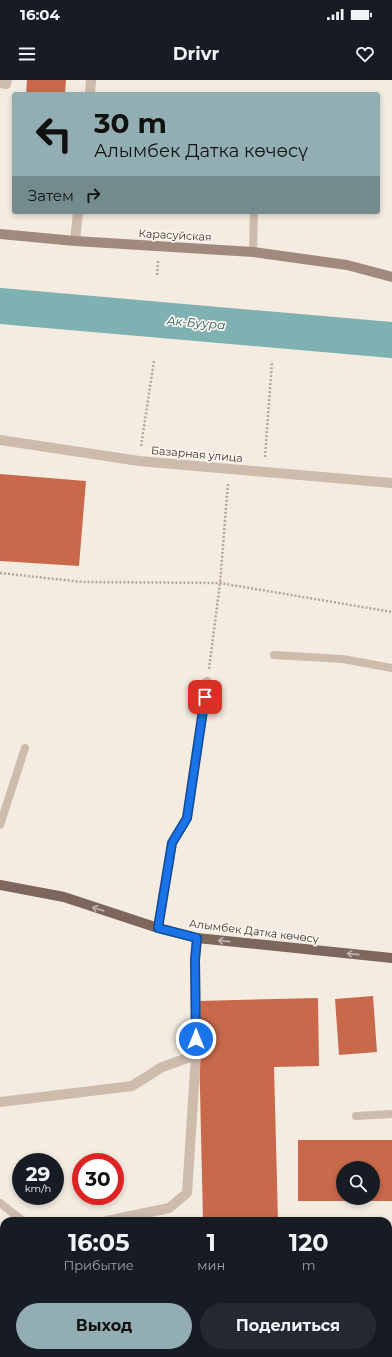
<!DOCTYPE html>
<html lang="ru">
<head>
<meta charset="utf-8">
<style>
	:root { --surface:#171b24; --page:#242831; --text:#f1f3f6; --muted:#9ea1a6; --accent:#92aeb2 }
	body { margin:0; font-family:Montserrat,sans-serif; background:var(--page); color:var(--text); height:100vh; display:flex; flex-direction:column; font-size:15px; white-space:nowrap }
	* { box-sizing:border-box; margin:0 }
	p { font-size:13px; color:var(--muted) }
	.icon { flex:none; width:22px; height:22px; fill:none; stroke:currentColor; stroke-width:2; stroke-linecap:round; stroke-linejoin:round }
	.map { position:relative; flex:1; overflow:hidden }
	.drawer { position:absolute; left:0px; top:1137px; width:392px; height:140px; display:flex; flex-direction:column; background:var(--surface); border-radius:12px 12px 0 0; box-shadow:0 2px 6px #0003 }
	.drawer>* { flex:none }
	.guide { position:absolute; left:12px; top:12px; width:368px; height:122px; border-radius:4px; box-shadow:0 2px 6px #0003; background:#92aeb2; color:#111; overflow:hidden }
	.tools { position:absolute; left:336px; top:1081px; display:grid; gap:8px }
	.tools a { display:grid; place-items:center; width:44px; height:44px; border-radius:50%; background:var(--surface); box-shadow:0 2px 6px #0003; font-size:20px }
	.speed { position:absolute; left:12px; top:1073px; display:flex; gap:8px; font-size:20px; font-weight:700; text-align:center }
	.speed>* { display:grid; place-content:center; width:52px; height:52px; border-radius:50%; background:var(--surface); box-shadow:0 2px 6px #0003; line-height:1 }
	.speed small { font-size:10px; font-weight:400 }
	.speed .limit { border:6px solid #d22; background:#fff; color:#111 }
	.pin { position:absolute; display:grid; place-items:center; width:34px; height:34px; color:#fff; margin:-17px; border-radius:8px; box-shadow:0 2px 6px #0006 }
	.me { position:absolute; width:44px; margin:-22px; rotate:0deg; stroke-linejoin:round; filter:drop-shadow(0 0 3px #0008) }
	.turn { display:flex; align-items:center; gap:14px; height:84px; padding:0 16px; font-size:18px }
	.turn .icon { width:52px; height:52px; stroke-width:2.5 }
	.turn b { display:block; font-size:28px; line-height:34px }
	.then { display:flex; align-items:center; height:38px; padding:0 16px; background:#0003; gap:8px; font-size:15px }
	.eta { display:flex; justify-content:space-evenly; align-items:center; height:68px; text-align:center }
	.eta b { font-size:24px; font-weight:700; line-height:28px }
	.button { display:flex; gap:8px; margin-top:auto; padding:8px 16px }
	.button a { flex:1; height:46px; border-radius:24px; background:var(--accent); color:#111; font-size:16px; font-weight:700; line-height:46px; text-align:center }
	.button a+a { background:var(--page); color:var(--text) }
	.status { display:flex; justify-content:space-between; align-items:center; height:28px; padding:0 20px; background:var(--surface); direction:ltr }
	.status svg { height:11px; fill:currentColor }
	header { display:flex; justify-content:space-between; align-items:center; height:52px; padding:0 16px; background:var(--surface); font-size:18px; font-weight:700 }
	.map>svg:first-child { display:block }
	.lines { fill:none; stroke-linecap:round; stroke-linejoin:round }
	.river { stroke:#7fb0b2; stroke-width:36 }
	.building { fill:#c8694b; fill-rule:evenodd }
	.path { stroke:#b9a596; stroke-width:2.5; stroke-dasharray:2 2; stroke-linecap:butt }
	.lane { stroke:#cdbbac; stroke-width:8 }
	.street { stroke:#cdbbac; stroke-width:10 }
	.secondary { stroke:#a18a7d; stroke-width:10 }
	.primary { stroke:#7d675c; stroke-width:10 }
	.oneway { stroke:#c2b5ac }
	.route-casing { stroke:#114b97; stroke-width:10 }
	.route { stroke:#1a73e8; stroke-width:7 }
	.labels { text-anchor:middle; stroke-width:3.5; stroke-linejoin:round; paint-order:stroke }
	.street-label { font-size:11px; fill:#3b302b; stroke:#fbf5ee }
	.water-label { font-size:12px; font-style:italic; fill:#1f5a5e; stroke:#fbf5ee }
</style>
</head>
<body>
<div class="status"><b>16:04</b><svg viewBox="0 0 49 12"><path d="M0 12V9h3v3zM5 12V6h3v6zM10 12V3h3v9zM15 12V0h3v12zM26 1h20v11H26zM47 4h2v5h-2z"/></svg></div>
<header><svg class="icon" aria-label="menu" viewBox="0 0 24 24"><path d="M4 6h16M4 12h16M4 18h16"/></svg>Drivr<svg class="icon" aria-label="heart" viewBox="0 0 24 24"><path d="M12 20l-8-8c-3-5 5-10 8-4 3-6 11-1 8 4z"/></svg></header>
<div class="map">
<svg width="392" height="1277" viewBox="0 0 392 1277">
	<rect width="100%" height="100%" fill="#f4ebe1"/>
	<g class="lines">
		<polyline class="river" points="0,226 392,260"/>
	</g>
	<g class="building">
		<polygon points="27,0 66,0 65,14 26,14"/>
		<polygon points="0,394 86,401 79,486 0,481"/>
		<polygon points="373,916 377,972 339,975 335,919"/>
		<polygon points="318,918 319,986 274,987 278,1141 203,1141 198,921"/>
		<path d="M298,1060H392V1121H298ZM343,1088H373V1118H343Z"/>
		<polygon points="392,1207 392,1277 207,1277 207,1273 388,1273 388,1208"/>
	</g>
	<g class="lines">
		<g class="path">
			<polyline points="157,195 158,181"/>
			<polyline points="141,366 154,281"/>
			<polyline points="265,377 272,281"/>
			<polyline points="0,493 83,502 220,503 392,532"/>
			<polyline points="209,589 220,503 228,403"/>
		</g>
		<g class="lane">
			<polyline points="253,172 254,132"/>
			<polyline points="274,575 343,579 392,588"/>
			<polyline points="0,745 25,668"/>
			<polyline points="356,1036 392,1034"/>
			<polyline points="0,1123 23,1141"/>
		</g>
		<g class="street">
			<polyline points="0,3 6,4 7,0"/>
			<polyline points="90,14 91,0"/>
			<polyline points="75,161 78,132"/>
			<polyline points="0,360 139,381 392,403"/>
			<polyline points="158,848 172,763 187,738 207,602"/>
			<polyline points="0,1022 132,1006 162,987 196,975"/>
			<polyline points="107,1141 169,1128 187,1113 196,975 195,880 197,858"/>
			<polyline points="79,1277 79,1273"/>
		</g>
		<polyline class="secondary" points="0,154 75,161 253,172 347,185 392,197"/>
		<polyline class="primary" points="0,805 64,817 158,848 197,858 392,878"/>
	</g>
	<defs><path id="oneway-shaft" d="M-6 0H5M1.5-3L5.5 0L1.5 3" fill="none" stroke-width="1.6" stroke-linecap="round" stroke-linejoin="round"/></defs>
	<g class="oneway">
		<use href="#oneway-shaft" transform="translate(98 829) rotate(-162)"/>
		<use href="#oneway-shaft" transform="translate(224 861) rotate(-174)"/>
		<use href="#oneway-shaft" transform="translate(353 874) rotate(-174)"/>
	</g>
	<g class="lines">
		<defs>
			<polyline id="route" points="196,959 195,880 197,858 158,848 172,763 187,738 205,617"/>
		</defs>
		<use href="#route" class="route-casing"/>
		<use href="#route" class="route"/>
	</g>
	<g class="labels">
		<g class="street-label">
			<text transform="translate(175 155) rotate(3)" y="4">Карасуйская</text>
			<text transform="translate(197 374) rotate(5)" y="4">Базарная улица</text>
			<text transform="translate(254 851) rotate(7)" y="4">Алымбек Датка көчөсү</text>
		</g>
		<g class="water-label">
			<text transform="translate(196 243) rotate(5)" y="4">Ак-Буура</text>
		</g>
	</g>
</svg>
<div class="tools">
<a><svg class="icon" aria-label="search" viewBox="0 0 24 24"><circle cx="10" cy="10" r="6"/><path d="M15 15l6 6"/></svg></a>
</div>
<div class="speed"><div>29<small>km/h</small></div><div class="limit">30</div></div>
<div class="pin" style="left:205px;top:617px;background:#d93025"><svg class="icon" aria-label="arrive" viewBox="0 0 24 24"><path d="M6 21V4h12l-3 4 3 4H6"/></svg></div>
<svg class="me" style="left:196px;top:959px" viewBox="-20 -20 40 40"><circle r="17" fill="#1a73e8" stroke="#fff" stroke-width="3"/><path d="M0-11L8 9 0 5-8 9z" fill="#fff"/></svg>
<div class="guide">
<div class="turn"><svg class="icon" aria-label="left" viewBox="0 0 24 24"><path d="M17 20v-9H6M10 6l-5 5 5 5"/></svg><div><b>30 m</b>Алымбек Датка көчөсү</div></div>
<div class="then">Затем<svg class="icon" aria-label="right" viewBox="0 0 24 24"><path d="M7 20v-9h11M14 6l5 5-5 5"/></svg></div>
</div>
<section class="drawer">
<div class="eta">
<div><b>16:05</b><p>Прибытие</p></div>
<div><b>1</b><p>мин</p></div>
<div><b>120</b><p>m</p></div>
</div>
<div class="button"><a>Выход</a><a>Поделиться</a></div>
</section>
</div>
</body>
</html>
